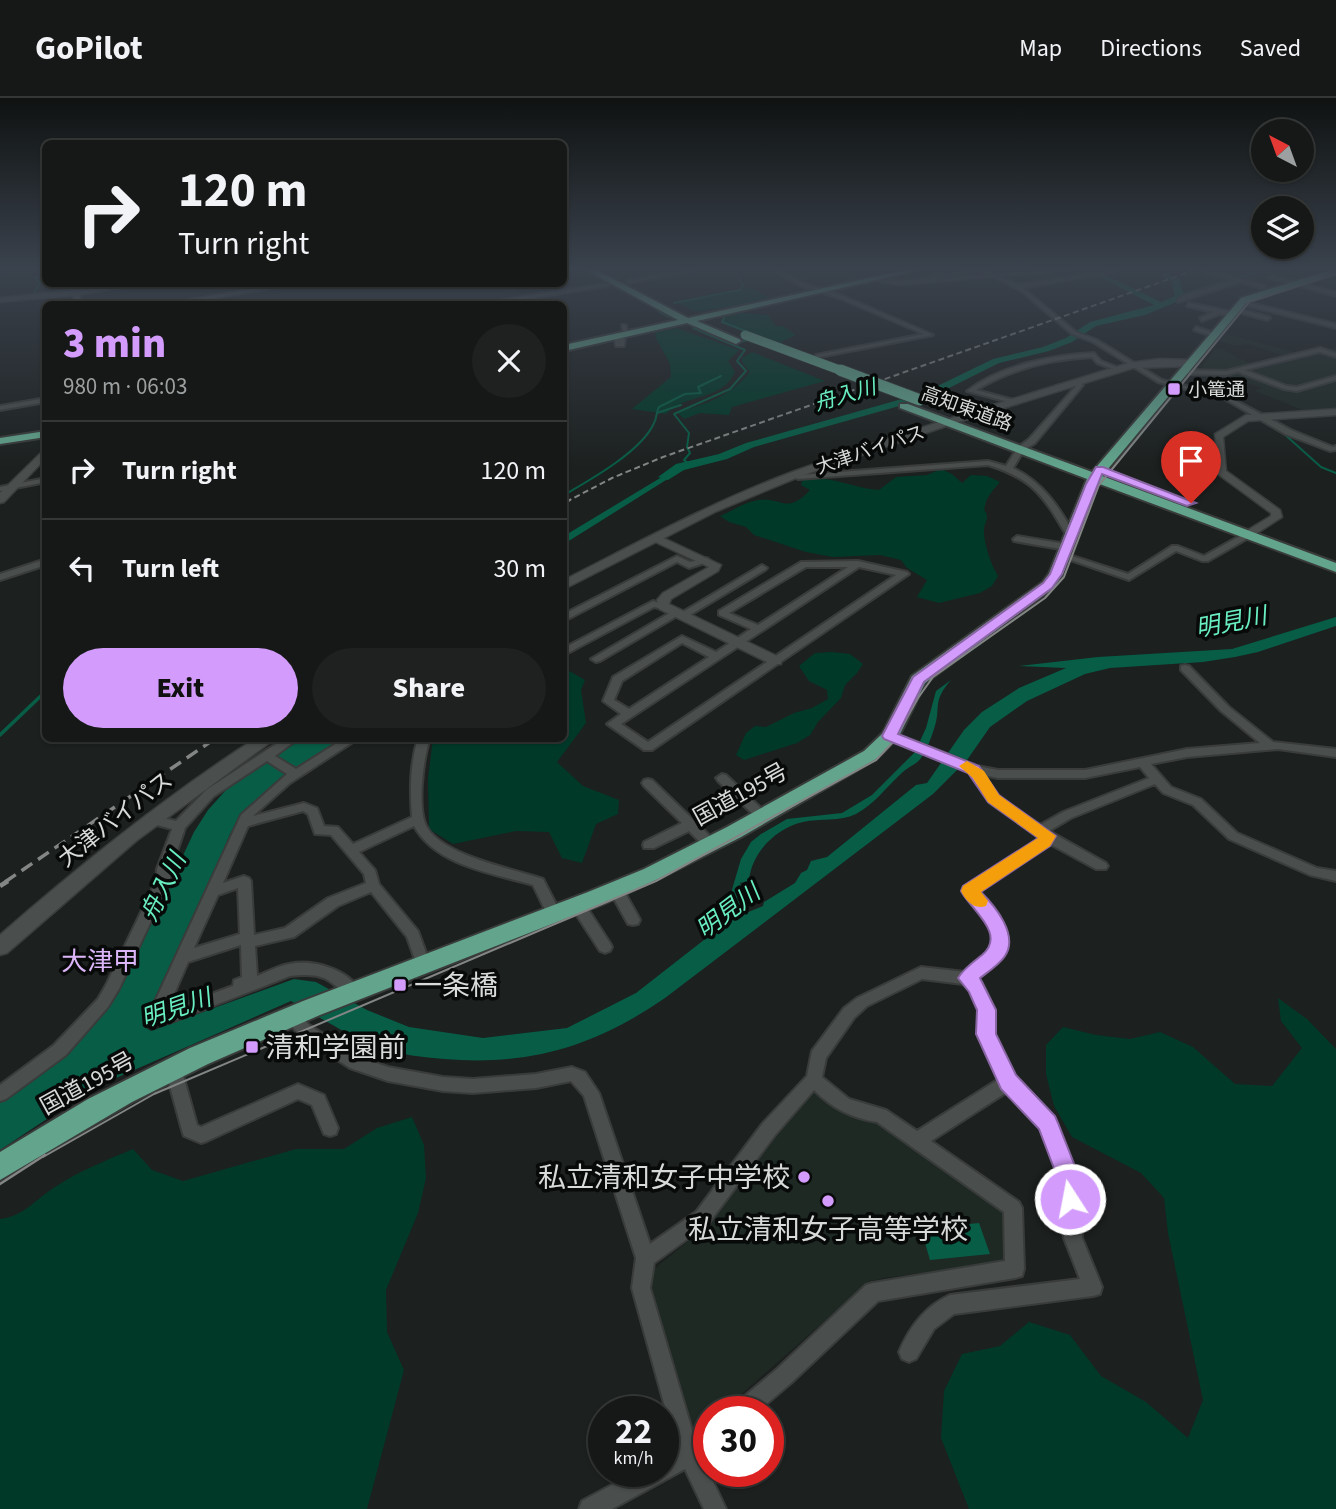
<!DOCTYPE html>
<html lang="en">
<head>
<meta charset="utf-8">
<style>
	:root { --surface:#151817; --page:#1e2120; --text:#f1f3f6; --muted:#9da0a1; --line:#343736; --accent:#d39cfc }
	body { margin:0; font-family:"Source Sans 3","Noto Sans JP",sans-serif; background:var(--page); color:var(--text); height:100vh; display:flex; flex-direction:column; font-size:26px; white-space:nowrap }
	* { box-sizing:border-box; margin:0 }
	p { font-size:23px; color:var(--muted) }
	.icon { flex:none; width:38px; height:38px; fill:none; stroke:currentColor; stroke-width:2; stroke-linecap:round; stroke-linejoin:round }
	.map { position:relative; flex:1; overflow:hidden }
	.panel { position:absolute; left:42px; top:203px; width:525px; height:441px; display:flex; flex-direction:column; background:var(--surface); border-radius:10px; box-shadow:0 2px 5px #0004,0 0 0 2px var(--line) }
	.panel>* { flex:none }
	.guide { position:absolute; left:42px; top:42px; width:525px; height:147px; border-radius:10px; box-shadow:0 2px 5px #0004,0 0 0 2px var(--line); background:#151817; color:var(--text); overflow:hidden }
	.needle { width:46px; rotate:319deg }
	.buttons { position:absolute; left:1251px; top:21px; display:grid; gap:14px }
	.buttons a { display:grid; place-items:center; width:63px; height:63px; border-radius:50%; background:var(--surface); box-shadow:0 2px 5px #0004,0 0 0 2px var(--line); font-size:35px }
	.speed { position:absolute; left:588px; top:1298px; display:flex; gap:14px; font-size:35px; font-weight:700; text-align:center }
	.speed>* { display:grid; place-content:center; width:91px; height:91px; border-radius:50%; background:var(--surface); box-shadow:0 2px 5px #0004,0 0 0 2px var(--line); line-height:1 }
	.speed small { font-size:18px; font-weight:400 }
	.speed .limit { border:10px solid #d22; background:#fff; color:#111 }
	.pin { position:absolute; display:grid; place-items:center; width:60px; height:60px; color:#fff; margin:-72px -30px; border-radius:50% 50% 50% 0; rotate:-45deg; box-shadow:0 0 7px #0007 }
	.pin .icon { rotate:45deg }
	.me { position:absolute; width:77px; margin:-38px; rotate:349deg; stroke-linejoin:round; filter:drop-shadow(0 0 5px #0008) }
	.turn { display:flex; align-items:center; gap:24px; height:147px; padding:0 21px; font-size:32px }
	.turn .icon { width:91px; height:91px; stroke-width:2.5 }
	.turn b { display:block; font-size:49px; line-height:60px }
	.round { display:grid; place-items:center; flex:none; width:74px; height:74px; border-radius:37px; background:var(--page) }
	.head { display:flex; align-items:center; justify-content:space-between; height:119px; padding:0 21px }
	h1 { font-size:42px; font-weight:800; line-height:52px; color:var(--accent) }
	.button { display:flex; gap:14px; margin-top:auto; padding:14px 21px }
	.button a { flex:1; height:80px; border-radius:42px; background:var(--accent); color:#111; font-size:28px; font-weight:800; line-height:80px; text-align:center }
	.button a+a { background:var(--page); color:var(--text) }
	ul { padding:0; list-style:none }
	li { display:flex; align-items:center; gap:21px; height:98px; padding:0 21px; border-top:2px solid var(--line) }
	li div { flex:1 }
	li b { display:block; font-size:26px }
	li em { font-style:normal }
	header { display:flex; align-items:center; gap:42px; box-sizing:border-box; height:98px; padding:0 35px; background:var(--surface); border-bottom:2px solid var(--line) }
	header strong { font-size:33px }
	nav { display:flex; gap:38px; margin-inline-start:auto; font-size:24px }
	.map>svg:first-child { display:block }
	.built { fill:#1e2924 }
	.green { fill:#013929 }
	.water { fill:#075d46 }
	.lines { fill:none; stroke-linecap:round; stroke-linejoin:round }
	.stream-far1 { stroke:#075d46; stroke-width:2 }
	.stream { stroke:#075d46; stroke-width:3.5 }
	.river { fill:#075d46; fill-rule:evenodd }
	.minor-casing { stroke:#393c3b; stroke-width:4 }
	.tertiary-casing { stroke:#393c3b; stroke-width:3 }
	.secondary-casing { stroke:#393c3b; stroke-width:3 }
	.trunk-casing { stroke:#393c3b; stroke-width:4 }
	.minor { fill:#4a4e4c; fill-rule:evenodd }
	.tertiary { fill:#4a4e4c; fill-rule:evenodd }
	.secondary { fill:#4a4e4c; fill-rule:evenodd }
	.trunk { fill:#62a48c; fill-rule:evenodd }
	.tram-far1 { stroke:#838685; stroke-width:2 }
	.tram { stroke:#838685; stroke-width:2.5 }
	.rail-far3 { stroke:#838685; stroke-width:2; stroke-dasharray:6 3.5; stroke-linecap:butt }
	.rail-far2 { stroke:#838685; stroke-width:2.5; stroke-dasharray:10 5; stroke-linecap:butt }
	.rail-far1 { stroke:#838685; stroke-width:3.5; stroke-dasharray:13 7; stroke-linecap:butt }
	.rail { stroke:#838685; stroke-width:4.5; stroke-dasharray:18 9; stroke-linecap:butt }
	.trunk-bridge-far1-casing { stroke:#393c3b; stroke-width:10; stroke-linecap:butt }
	.trunk-bridge-casing { stroke:#393c3b; stroke-width:13; stroke-linecap:butt }
	.trunk-bridge-far1 { stroke:#62a48c; stroke-width:9 }
	.trunk-bridge { stroke:#62a48c; stroke-width:11 }
	.route { fill:#d39cfc; stroke:#8965a4; stroke-width:2 }
	.slow { fill:#f59e0b }
	.poi-dot { fill:#d39cfc; stroke:#080a09; stroke-width:2.5 }
	.labels { text-anchor:middle; stroke-width:7; stroke-linejoin:round; paint-order:stroke }
	.far-poi-label { font-size:19px; fill:#d7dad8; stroke:#080a09; text-anchor:start }
	.far-street-label { font-size:19px; fill:#d7dad8; stroke:#080a09 }
	.far-water-label { font-size:21px; font-style:italic; fill:#69eec1; stroke:#080a09 }
	.street-label { font-size:23px; fill:#d7dad8; stroke:#080a09 }
	.water-label { font-size:24px; font-style:italic; fill:#69eec1; stroke:#080a09 }
	.quarter-label { font-size:26px; fill:#dbb5f8; stroke:#080a09 }
	.near-poi-label { font-size:28px; fill:#d7dad8; stroke:#080a09; text-anchor:start }
</style>
</head>
<body>
<header>
<strong>GoPilot</strong>
<nav><a>Map</a><a>Directions</a><a>Saved</a></nav>
</header>
<div class="map">
<svg width="1336" height="1411" viewBox="0 0 1336 1411">
	<rect width="100%" height="100%" fill="#1c201f"/>
	<g class="built">
		<polygon points="1226,236 1306,257 1336,249 1336,312 1310,315 1255,293 1262,290 1201,269 1215,251 1220,250 1251,266 1284,258 1248,246 1236,248 1219,243"/>
		<polygon points="811,995 816,995 848,1016 883,1025 1002,1112 1005,1165 883,1180 869,1184 721,1314 709,1314 709,1324 694,1337 648,1201 653,1172 705,1129"/>
	</g>
	<g class="green">
		<polygon points="746,190 752,190 771,201 704,213 694,213 676,204"/>
		<polygon points="742,215 768,217 776,228 783,228 796,237 781,244 789,250 723,224 724,219"/>
		<path d="M677,230L739,252L728,263L735,274C722,304 684,295 666,316L632,311L671,279L670,266L655,238L656,234Z"/>
		<path d="M752,254L825,283L732,309L729,317L700,315L684,321L677,314C707,306 730,298 750,274L742,264V260Z"/>
		<path d="M941,371L952,376L962,385L971,377L987,378L1000,384C995,390 986,399 985,408C983,417 986,409 987,419C987,422 985,426 984,430C983,443 991,467 998,478L992,488L980,495L939,505L917,499L927,482L907,470L901,462L880,457L833,459L806,454L754,437L746,429L729,424L720,418C732,413 745,404 758,402C781,398 786,418 810,392L801,387L803,381C831,377 852,390 879,392L896,379L927,377Z"/>
		<polygon points="832,554 850,556 863,566 857,575 845,587 841,600 818,624 810,637 797,645 744,662 736,657 746,635 755,628 766,629 794,615 812,610 828,601 827,592 809,583 799,568 815,555"/>
		<polygon points="564,570 585,582 581,592 586,625 557,664 583,688 619,702 618,716 596,726 582,765 562,760 549,734 516,733 453,746 429,731 428,680 433,641 564,640"/>
		<polygon points="1278,900 1307,921 1336,951 1336,1411 969,1411 941,1340 944,1293 962,1256 1000,1248 1029,1224 1070,1237 1101,1278 1146,1304 1188,1340 1203,1302 1168,1135 1164,1100 1141,1075 1072,1039 1054,1008 1046,976 1046,947 1063,929 1096,937 1130,941 1160,934 1193,949 1235,986 1272,988 1302,950 1281,923"/>
		<path d="M412,1019L424,1047L426,1080L418,1115L386,1192L387,1234L404,1272L367,1411H0V1121C23,1119 36,1101 55,1089C79,1073 107,1062 133,1051L152,1072L183,1083L296,1051H344L377,1030Z"/>
	</g>
	<g class="water">
		<polygon points="685,365 690,367 564,446 564,438"/>
		<path d="M1336,519V528L1258,554L1235,559L1203,564L1110,570L1085,576L1027,603L990,629L967,662L933,696L665,900C594,949 529,968 444,961C423,959 400,957 381,950C348,938 321,920 291,903L116,980L80,999L0,1052V1005L55,965L107,912L124,883L194,734L208,712L226,692L262,665L303,641H346C303,667 256,691 230,736L171,876L146,917L143,928L151,933L294,881L316,884L367,912L409,929L483,940L567,930L636,895L709,838L731,795L741,761L751,744L761,736L787,721L842,715L872,697L915,654L926,630L936,593L951,582C931,605 942,608 934,631C931,640 927,652 921,660C917,666 910,668 904,673C888,687 875,706 856,716C840,724 820,720 803,724C776,730 751,755 749,783L740,785L743,792L737,801L746,815L763,808L764,804L795,785L801,775L807,772L811,763L827,759L916,687L927,685L964,632L982,614L1019,590L1066,570L1019,568L1098,559L1232,551Z"/>
		<polygon points="979,1125 990,1156 930,1162 921,1131"/>
	</g>
	<g class="lines">
		<g class="stream-far1">
			<polyline points="4,172 9,176"/>
			<polyline points="39,184 35,180 42,178 44,172"/>
			<polyline points="32,198 40,185"/>
			<polyline points="674,205 740,192 743,187 735,172"/>
			<polyline points="658,213 669,219"/>
			<polyline points="724,220 722,224 748,234"/>
			<polyline points="734,246 750,241"/>
			<polyline points="657,315 681,307"/>
			<polyline points="1282,334 1321,369 1336,375"/>
			<polyline points="689,366 684,362 690,355 687,349 689,335 674,316 730,291 746,273 737,263 745,252 693,230"/>
			<path d="M564,397C590,382 642,353 654,325C657,320 656,314 659,309L685,296L701,295L698,289L721,278"/>
		</g>
		<polyline class="stream" points="0,637 46,593"/>
		<polygon class="river" points="1086,172 1096,172 1161,204 1175,198 1172,184 1161,178 1167,172 1176,172 1170,177 1180,181 1183,195 1257,172 1269,172 1188,199 1145,217 1096,228 1072,244 1049,253 999,265 931,299 754,349 727,361 684,372 668,382 658,379 676,366 719,356 746,345 923,295 993,261 1043,249 1066,240 1090,224 1154,207"/>
		<defs>
			<g id="minor">
				<polygon points="685,172 697,172 630,185 627,183"/>
				<polygon points="772,172 778,172 805,186 843,198 933,237 814,260 816,257 924,236 839,200 801,188"/>
				<polygon points="966,172 977,172 908,186 905,184"/>
				<polygon points="980,172 986,172 1018,187 1111,172 1123,172 1023,190 1076,234 1097,242 1162,282 1229,299 1291,332 1333,349 1336,348 1336,352 1330,353 1285,336 1225,301 1158,284 1093,244 1072,236 1020,192"/>
				<polygon points="1200,172 1208,172 1265,188 1262,190 1240,184 1178,204 1178,202 1185,197 1234,182"/>
				<polygon points="1272,178 1336,194 1336,198 1270,180"/>
				<polygon points="610,185 608,188 489,206 479,206"/>
				<polygon points="76,193 79,195 81,206 76,206 73,195"/>
				<polygon points="1242,203 1336,226 1336,230 1240,206"/>
				<polygon points="1189,205 1233,214 1236,216 1233,218 1220,216 1202,223 1200,220 1213,214 1187,208"/>
				<polygon points="1236,210 1269,219 1270,220 1267,222 1234,213"/>
				<polygon points="622,227 626,227 627,233 623,233"/>
				<polygon points="1196,229 1217,236 1218,237 1215,239 1194,232"/>
				<polygon points="615,238 625,240 624,248 616,248 615,242 612,240"/>
				<polygon points="1320,250 1336,255 1336,259 1320,254 1245,272 1287,288 1297,289 1336,278 1336,282 1297,293 1284,291 1238,274 1226,277 1184,276 1181,274 1184,272 1226,273"/>
				<path d="M1094,255L1101,263L1122,271L1119,273L1097,265L1092,259C1052,261 1011,271 976,292L1018,303L1019,304L1016,306L967,293C1001,267 1052,257 1094,255Z"/>
				<path d="M1076,283L1083,287L1035,345L1024,352L1013,370C1043,384 1060,410 1075,438L1074,440H1068C1045,400 1034,381 988,367L798,381L790,377L794,375L799,377L988,363L1006,368L1018,349L1029,341L1076,288L1073,285Z"/>
				<polygon points="46,300 46,304 0,312 0,308"/>
				<polygon points="46,380 46,384 0,393 0,389"/>
				<polygon points="1247,434 1251,437 1250,439 1208,463 1202,463 1176,453 1129,482 1059,458 1066,456 1128,476 1172,448 1178,448 1204,458"/>
				<polygon points="1017,438 1066,446 1070,449 1066,452 1014,443 1013,441"/>
				<polygon points="677,458 690,464 707,460 711,463 689,470 677,464 564,523 564,516"/>
				<polygon points="46,461 46,467 0,482 0,476"/>
				<path d="M858,463L907,474L909,476L652,652H644L607,626L621,616L603,603L613,579L682,538L716,554L751,531L719,517V513L801,464ZM806,469H848L758,527L729,515ZM859,469L896,477L648,644L621,626ZM682,545L709,559L629,611L614,602L622,583Z"/>
				<polygon points="762,467 767,470 765,472 685,520 682,521 677,518 600,563 596,564 591,561 673,513 676,512 681,515"/>
				<polygon points="653,503 668,508 663,511 654,509 564,557 564,550"/>
				<path d="M1185,567L1189,568L1229,609L1273,644L1336,651V659L1278,651L1187,659L1151,666L1171,689L1201,701L1237,735L1317,770L1336,773V783L1310,777L1229,741L1193,707L1163,695L1155,686L1071,720L1049,733L1106,765L1108,768L1106,771H1096L1050,746L978,794C1013,830 1021,848 977,880L982,885L995,912L994,936L1014,979L1053,1020L1064,1047L1078,1081L1082,1140L1102,1189L1100,1196L1093,1198L954,1216L934,1231L916,1261L909,1264L902,1261L899,1254C909,1230 925,1208 950,1197L1080,1181L1064,1140L1060,1081L1048,1047L1041,1030L1007,994L931,1043L1019,1104L1022,1110L1024,1171L1022,1178L1015,1180L878,1203L791,1285L757,1314H731L734,1307L777,1271L866,1187L873,1185L1005,1163L1004,1114L877,1024C851,1020 832,1010 814,992L775,1037L708,1126L654,1165L650,1190L694,1339L709,1331V1355L702,1360L726,1411H704L685,1371L612,1411H579L582,1403L636,1374H663V1359L677,1352L632,1190L636,1160L584,998L571,983L536,990L473,995L443,993L388,983L350,970L299,937L284,918L287,913L292,912L297,913L309,927L361,960L388,969L443,979L473,981L536,976L572,969L585,974L599,995L650,1146L696,1114L763,1025L807,978L812,953L844,910L857,900L921,869L965,874L991,852C1000,827 974,811 962,793L964,789L1040,740L989,704L970,674L886,641L884,638L886,635H894L977,668L998,672H1085L1187,651L1260,645L1221,613L1181,572V568ZM1140,669L1149,680L1063,714L1040,727L997,698L984,677L998,680H1085ZM922,881L963,886L971,893L979,912L978,936L999,981L917,1033L886,1012L849,1001L822,979L826,960L854,920L867,908Z"/>
				<path d="M285,640H299L275,658L296,671L345,640H359L290,685L253,718L304,705L317,710L324,728L338,729L353,746L412,719C410,692 410,667 418,640H430C423,661 416,714 428,731C446,758 513,771 543,781L561,816L559,820L554,821L549,820L533,787C493,775 436,768 414,728L359,754L375,772L379,786L418,833L430,866L428,870L423,872L418,870L407,839L371,794L338,808L294,839L255,848L257,878C267,874 278,868 289,866C313,861 348,871 360,893L358,897C345,901 336,885 324,880C313,876 301,877 290,878L169,925L155,923L151,912L241,717L287,676L267,663L214,698L185,730L171,771L170,783L119,891L108,909L66,957L6,1001L0,1003V987L54,947L98,901L106,887L156,783L157,771L172,731L146,724L144,721L146,718L150,717L176,723L206,692ZM303,713L308,716L315,736L331,737L364,776L366,785L328,800L285,830L254,837L251,783L249,780L244,778L223,785L248,728ZM238,790L240,836L194,850L218,797ZM241,847L242,879L234,882L233,888L167,912L188,864Z"/>
				<polygon points="722,676 726,677 765,714 767,717 765,720 757,720 718,683 716,680"/>
				<polygon points="648,681 652,682 714,742 715,745 714,748 704,748 689,733 654,750 644,750 643,747 644,744 682,725 644,688 642,685 644,682"/>
				<polygon points="615,785 620,786 638,818 640,822 638,826 633,827 628,826 608,790 610,786"/>
				<polygon points="577,801 582,802 610,845 612,849 610,853 605,855 600,853 572,810 570,806 572,802"/>
				<polygon points="173,963 179,965 181,970 197,1027 201,1029 298,986 324,997 338,1030 336,1036 330,1038 324,1036 312,1007 298,1001 207,1043 201,1045 184,1038 182,1032 165,970 167,965"/>
			</g>
			<g id="tertiary">
				<polygon points="1046,172 1077,172 898,187 866,181 869,179 898,183"/>
				<polygon points="1336,311 1336,317 1248,323 1223,339 1226,373 1280,412 1282,419 1251,439 1243,439 1243,435 1271,418 1271,415 1218,376 1215,336 1246,317"/>
				<polygon points="651,438 659,438 721,467 718,473 671,501 669,506 781,560 781,566 771,566 659,511 657,502 663,495 709,469 651,442"/>
			</g>
			<g id="secondary">
				<polygon points="129,186 145,186 76,197 0,204 0,200"/>
				<polygon points="284,186 299,186 178,206 162,206"/>
				<path d="M1159,261L1192,262L1196,265L1192,268L1133,270L952,326L801,378L717,413L564,491V482C639,444 714,403 795,373C904,333 1017,300 1129,265Z"/>
				<polygon points="46,350 46,360 4,404 0,405 0,395"/>
				<path d="M256,640H276L136,743L7,855L0,857V837C81,766 165,699 256,640Z"/>
			</g>
			<g id="trunk">
				<polygon points="586,172 596,172 688,220 905,172 920,172 697,223 739,241 741,243 736,246 687,225 564,253 564,247 678,222"/>
				<polygon points="1331,172 1336,172 1336,176 1247,204 1102,378 1336,465 1336,474 1097,385 1063,476 1053,490 925,585 899,638 876,661 741,739 658,781 603,806 320,917 208,966 132,1004 0,1082 0,1054 88,1001 190,950 303,903 588,794 644,771 727,729 864,653 883,635 912,578 1043,484 1049,476 1087,381 900,310 900,306 908,306 1092,374 1241,200"/>
				<polygon points="46,333 46,339 0,346 0,340"/>
			</g>
		</defs>
		<use href="#minor" class="minor-casing"/>
		<use href="#tertiary" class="tertiary-casing"/>
		<use href="#secondary" class="secondary-casing"/>
		<use href="#trunk" class="trunk-casing"/>
		<use href="#minor" class="minor"/>
		<use href="#tertiary" class="tertiary"/>
		<use href="#secondary" class="secondary"/>
		<use href="#trunk" class="trunk"/>
		<polyline class="tram-far1" points="43,1059 154,996 656,783 876,662 894,643 918,600 933,579 1045,500 1064,479 1099,387 1249,204 1336,176"/>
		<polyline class="tram" points="0,1086 45,1057"/>
		<polyline class="rail-far3" points="566,404 612,380 663,359 1195,172"/>
		<polyline class="rail-far2" points="564,405 570,402"/>
		<polyline class="rail-far1" points="5,784 216,640"/>
		<polyline class="rail" points="0,788 8,783"/>
		<defs>
			<polyline id="trunk-bridge-far1" points="745,237 845,274"/>
			<polyline id="trunk-bridge" points="840,272 920,302"/>
		</defs>
		<use href="#trunk-bridge-far1" class="trunk-bridge-far1-casing"/>
		<use href="#trunk-bridge" class="trunk-bridge-casing"/>
		<use href="#trunk-bridge-far1" class="trunk-bridge-far1"/>
		<use href="#trunk-bridge" class="trunk-bridge"/>
	</g>
	<linearGradient id="sky" x2="0" y2="1"><stop stop-color="#0f1211"/><stop offset="0.46" stop-color="#3a424d"/><stop offset="1" stop-color="#3a424d" stop-opacity="0"/></linearGradient>
	<rect width="1336" height="370" fill="url(#sky)"/>
	<path class="route" d="M1096,369H1103L1196,405L1187,408L1102,376L1062,476L1052,490L924,584L898,636L979,668L999,697L1056,738L1050,748L981,794C995,808 1019,837 1005,858C1000,866 988,874 980,880L996,912V936L1016,977L1055,1018L1058,1025L1080,1081L1082,1101L1078,1109L1070,1112L1062,1109L1059,1101L1058,1081L1039,1031L1001,991L976,936L977,912L969,894L958,880C963,871 973,864 982,857C1007,836 971,812 961,793L963,788L1038,740L988,704L968,675L884,641L882,638L913,579L1043,485L1050,476L1086,386Z"/>
	<path class="slow" d="M967,663L984,673L999,697L1056,738L1050,748L981,794L988,803L986,808C974,812 966,803 961,793L963,788L1038,740L988,704L973,680L959,668Z"/>
	<g class="poi-dot">
		<rect x="1167" y="284" width="14" height="14" rx="3.5"/>
		<rect x="393" y="880" width="14" height="14" rx="3.5"/>
		<rect x="245" y="942" width="14" height="14" rx="3.5"/>
		<circle cx="804" cy="1079" r="7"/>
		<circle cx="828" cy="1103" r="7"/>
	</g>
	<g class="labels">
		<g class="far-poi-label">
			<text x="1188" y="298">小篭通</text>
		</g>
		<g class="far-street-label">
			<text transform="translate(967 310) rotate(20)" y="7">高知東道路</text>
			<text transform="translate(870 351) rotate(-19)" y="7">大津バイパス</text>
		</g>
		<g class="far-water-label">
			<text transform="translate(845 297) rotate(-16)" y="7">舟入川</text>
		</g>
		<g class="street-label">
			<text transform="translate(740 696) rotate(-29)" y="8">国道195号</text>
			<text transform="translate(115 721) rotate(-38)" y="8">大津バイパス</text>
			<text transform="translate(87 985) rotate(-29)" y="8">国道195号</text>
		</g>
		<g class="water-label">
			<text transform="translate(1231 524) rotate(-11)" y="8">明見川</text>
			<text transform="translate(163 789) rotate(-64)" y="8">舟入川</text>
			<text transform="translate(728 813) rotate(-37)" y="8">明見川</text>
			<text transform="translate(176 910) rotate(-19)" y="8">明見川</text>
		</g>
		<g class="quarter-label">
			<text x="100" y="872">大津甲</text>
		</g>
		<g class="near-poi-label">
			<text x="414" y="897">一条橋</text>
			<text x="266" y="959">清和学園前</text>
			<text x="790" y="1089" text-anchor="end">私立清和女子中学校</text>
			<text x="828" y="1141" text-anchor="middle">私立清和女子高等学校</text>
		</g>
	</g>
</svg>
<div class="buttons">
<a><svg class="needle" viewBox="-14 -14 28 28"><path d="M0-13l5 13h-10z" fill="#e53935"/><path d="M0 13l5-13h-10z" fill="#9da0a1"/></svg></a>
<a><svg class="icon" aria-label="layers" viewBox="0 0 24 24"><path d="M12 4l9 5-9 5-9-5zM3 14l9 5 9-5"/></svg></a>
</div>
<div class="speed"><div>22<small>km/h</small></div><div class="limit">30</div></div>
<div class="pin" style="left:1191px;top:405px;background:#d93025"><svg class="icon" aria-label="arrive" viewBox="0 0 24 24"><path d="M6 21V4h12l-3 4 3 4H6"/></svg></div>
<svg class="me" style="left:1070px;top:1101px" viewBox="-20 -20 40 40"><circle r="17" fill="#d39cfc" stroke="#fff" stroke-width="3"/><path d="M0-11L8 9 0 5-8 9z" fill="#fff"/></svg>
<div class="guide">
<div class="turn"><svg class="icon" aria-label="right" viewBox="0 0 24 24"><path d="M7 20v-9h11M14 6l5 5-5 5"/></svg><div><b>120 m</b>Turn right</div></div>
</div>
<section class="panel">
<div class="head"><div><h1>3 min</h1><p>980 m · 06:03</p></div><a class="round"><svg class="icon" aria-label="close" viewBox="0 0 24 24"><path d="M6 6l12 12M18 6L6 18"/></svg></a></div>
<ul>
<li><svg class="icon" aria-label="right" viewBox="0 0 24 24"><path d="M7 20v-9h11M14 6l5 5-5 5"/></svg><div><b>Turn right</b></div><em>120 m</em></li>
<li><svg class="icon" aria-label="left" viewBox="0 0 24 24"><path d="M17 20v-9H6M10 6l-5 5 5 5"/></svg><div><b>Turn left</b></div><em>30 m</em></li>
</ul>
<div class="button"><a>Exit</a><a>Share</a></div>
</section>
</div>
</body>
</html>
